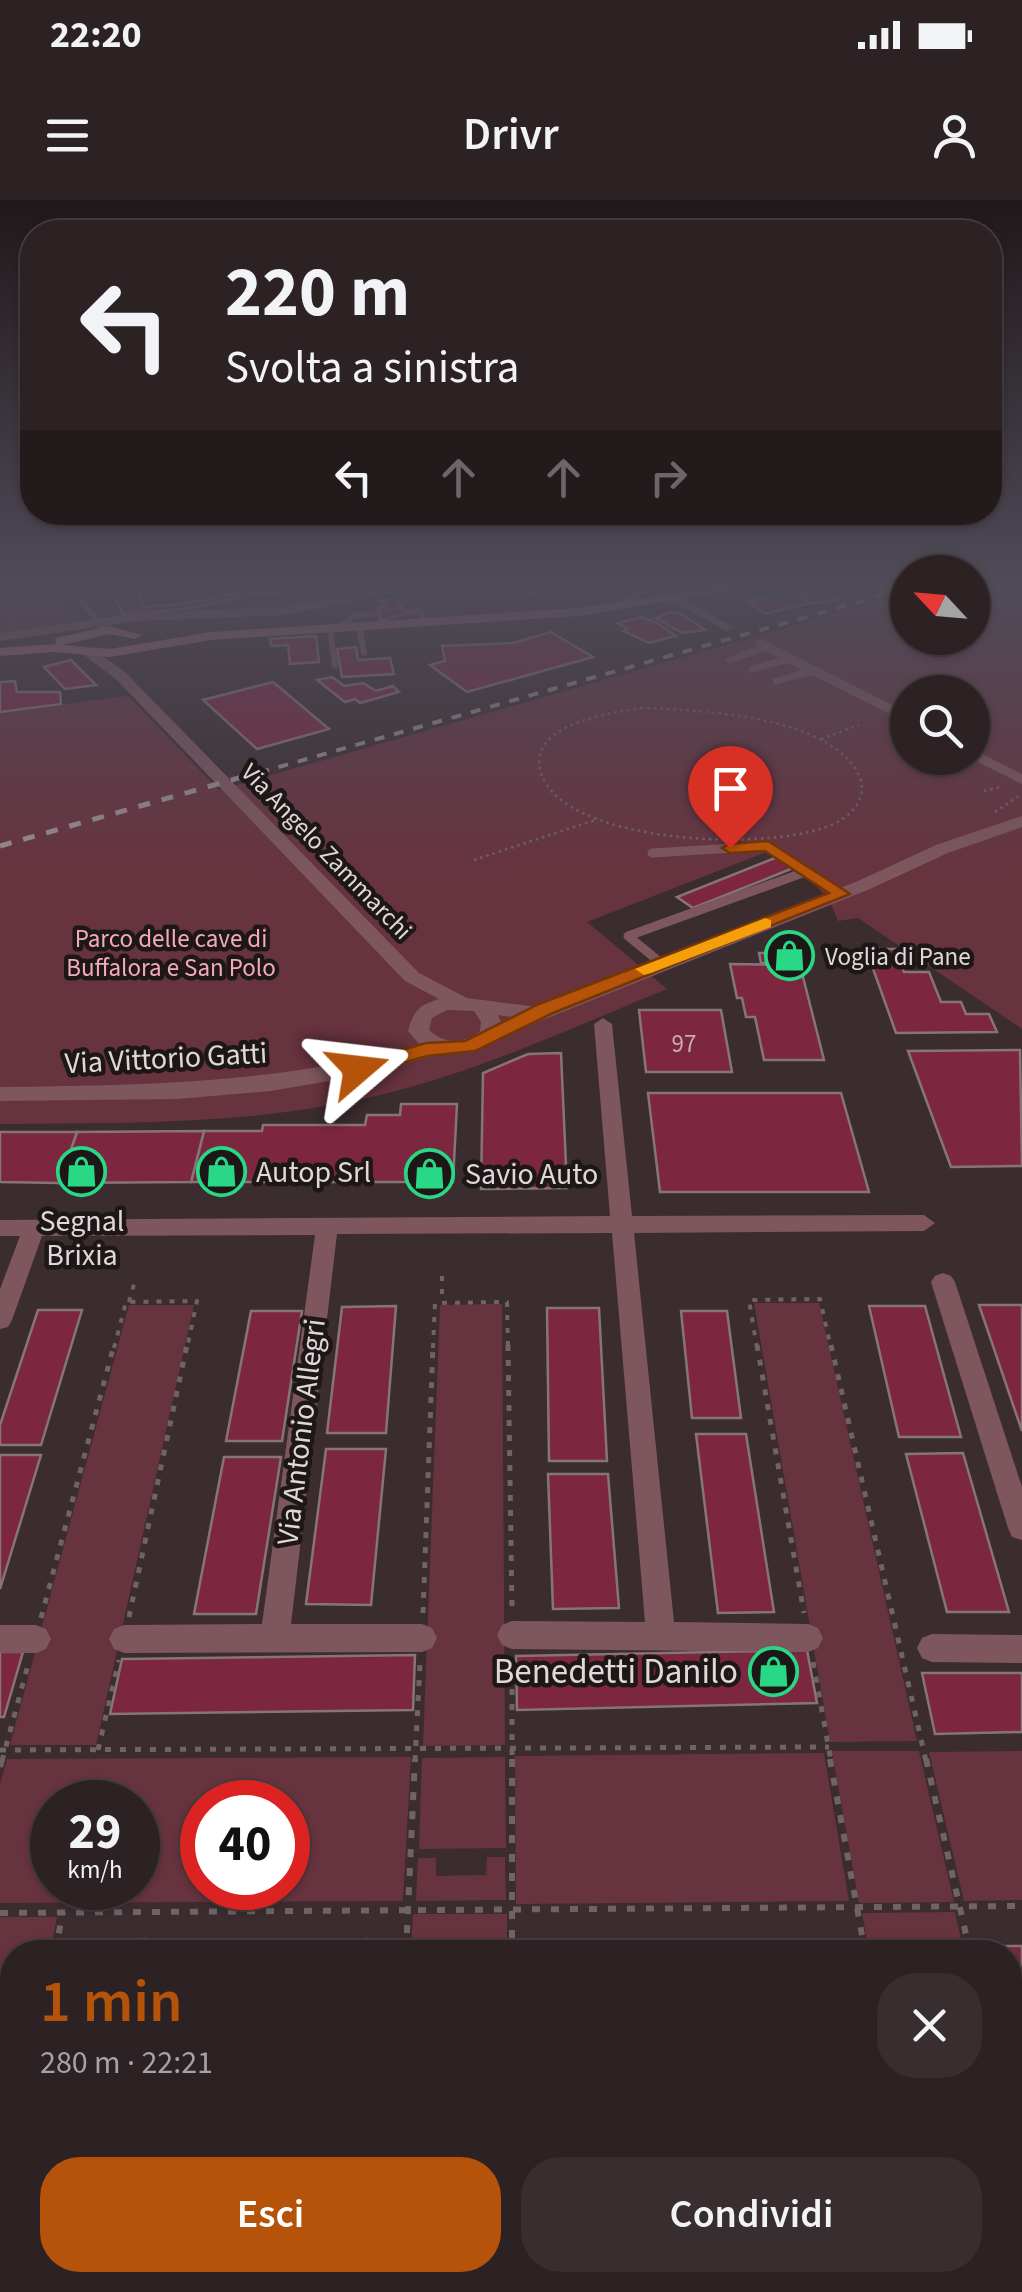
<!DOCTYPE html>
<html lang="it">
<head>
<meta charset="utf-8">
<style>
	:root { --surface:#2c2123; --page:#382e30; --text:#f1f3f6; --muted:#a6a3a6; --line:#483e41; --accent:#b45309 }
	body { margin:0; font-family:"Source Sans 3",sans-serif; background:var(--page); color:var(--text); height:100vh; display:flex; flex-direction:column; font-size:38px; white-space:nowrap }
	* { box-sizing:border-box; margin:0 }
	p { font-size:32px; color:var(--muted) }
	.icon { flex:none; width:55px; height:55px; fill:none; stroke:currentColor; stroke-width:2; stroke-linecap:round; stroke-linejoin:round }
	.map { position:relative; flex:1; overflow:hidden }
	.side { position:absolute; left:0px; top:1740px; width:1022px; height:352px; display:flex; flex-direction:column; background:var(--surface); border-radius:40px 40px 0 0; box-shadow:0 2px 8px #0004,0 0 0 2px var(--line) }
	.side>* { flex:none }
	.hud { position:absolute; left:20px; top:20px; width:982px; height:305px; border-radius:40px; box-shadow:0 2px 8px #0004,0 0 0 2px var(--line); background:#2c2123; color:var(--text); overflow:hidden }
	.needle { width:65px; rotate:296deg }
	.controls { position:absolute; left:890px; top:355px; display:grid; gap:20px }
	.controls a { display:grid; place-items:center; width:100px; height:100px; border-radius:50%; background:var(--surface); box-shadow:0 2px 8px #0004,0 0 0 2px var(--line); font-size:50px }
	.speed { position:absolute; left:30px; top:1580px; display:flex; gap:20px; font-size:50px; font-weight:700; text-align:center }
	.speed>* { display:grid; place-content:center; width:130px; height:130px; border-radius:50%; background:var(--surface); box-shadow:0 2px 8px #0004,0 0 0 2px var(--line); line-height:1 }
	.speed small { font-size:25px; font-weight:400 }
	.speed .limit { border:15px solid #d22; background:#fff; color:#111 }
	.pin { position:absolute; display:grid; place-items:center; width:85px; height:85px; color:#fff; margin:-102px -42px; border-radius:50% 50% 50% 0; rotate:-45deg; box-shadow:0 0 10px #0007 }
	.pin .icon { rotate:45deg }
	.me { position:absolute; width:110px; margin:-55px; rotate:73deg; stroke-linejoin:round; filter:drop-shadow(0 0 8px #0008) }
	.turn { display:flex; align-items:center; gap:35px; height:210px; padding:0 40px; font-size:45px }
	.turn .icon { width:130px; height:130px; stroke-width:2.5 }
	.turn b { display:block; font-size:70px; line-height:85px }
	.lanes { display:flex; align-items:center; height:95px; padding:0 40px; background:#0003; justify-content:center; gap:50px; direction:ltr }
	.lanes .off { opacity:.35 }
	.round { display:grid; place-items:center; flex:none; width:105px; height:105px; border-radius:40px; background:var(--page) }
	.summary { display:flex; align-items:center; justify-content:space-between; height:170px; padding:0 40px }
	h1 { font-size:60px; font-weight:600; line-height:75px; color:var(--accent) }
	.cta { display:flex; gap:20px; margin-top:auto; padding:20px 40px }
	.cta a { flex:1; height:115px; border-radius:40px; background:var(--accent); color:#fff; font-size:40px; font-weight:600; line-height:115px; text-align:center }
	.cta a+a { background:var(--page); color:var(--text) }
	.status { display:flex; justify-content:space-between; align-items:center; height:70px; padding:0 50px; background:var(--surface); direction:ltr }
	.status svg { height:28px; fill:currentColor }
	header { display:flex; justify-content:space-between; align-items:center; height:130px; padding:0 40px; background:var(--surface); font-size:45px; font-weight:600 }
	.map>svg:first-child { display:block }
	.green { fill:#67333f; fill-rule:evenodd }
	.building { fill:#7d2640; stroke:#867578; stroke-width:2.5 }
	.lines { fill:none; stroke-linecap:round; stroke-linejoin:round }
	.path-far3 { stroke:#706365; stroke-width:2.5; stroke-dasharray:2.5 4; stroke-linecap:butt }
	.path-far2 { stroke:#706365; stroke-width:4; stroke-dasharray:5 8; stroke-linecap:butt }
	.path-far1 { stroke:#706365; stroke-width:5; stroke-dasharray:6 9; stroke-linecap:butt }
	.path { stroke:#706365; stroke-width:6; stroke-dasharray:8 11; stroke-linecap:butt }
	.service-far1 { stroke:#7e565e; stroke-width:6 }
	.service { stroke:#7e565e; stroke-width:9 }
	.minor { fill:#7e565e; fill-rule:evenodd }
	.tertiary { fill:#7e565e; fill-rule:evenodd }
	.secondary { fill:#a96977; fill-rule:evenodd }
	.rail-far1 { stroke:#988c8e; stroke-width:4; stroke-dasharray:10 10; stroke-linecap:butt }
	.rail { stroke:#988c8e; stroke-width:5; stroke-dasharray:12 12; stroke-linecap:butt }
	.route { fill:#b45309; stroke:#753606; stroke-width:2.5 }
	.slow { fill:#f59e0b }
	.labels { text-anchor:middle; stroke-width:9; stroke-linejoin:round; paint-order:stroke }
	.far-street-label { font-size:25px; fill:#e1d7d9; stroke:#1d1718 }
	.far-park-label { font-size:25px; fill:#f5a9b8; stroke:#1d1718 }
	.far-poi-label { font-size:25px; fill:#e1d7d9; stroke:#1d1718; text-anchor:start }
	.number-label { font-size:25px; fill:#c8abb3 }
	.street-label { font-size:30px; fill:#e1d7d9; stroke:#1d1718 }
	.poi-label { font-size:30px; fill:#e1d7d9; stroke:#1d1718; text-anchor:start }
	.near-poi-label { font-size:35px; fill:#e1d7d9; stroke:#1d1718; text-anchor:end }
</style>
</head>
<body>
<div class="status"><b>22:20</b><svg viewBox="0 0 49 12"><path d="M0 12V9h3v3zM5 12V6h3v6zM10 12V3h3v9zM15 12V0h3v12zM26 1h20v11H26zM47 4h2v5h-2z"/></svg></div>
<header><svg class="icon" aria-label="menu" viewBox="0 0 24 24"><path d="M4 6h16M4 12h16M4 18h16"/></svg>Drivr<svg class="icon" aria-label="person" viewBox="0 0 24 24"><circle cx="12" cy="8" r="4"/><path d="M4 21q1-7 8-7t8 7"/></svg></header>
<div class="map">
<svg width="1022" height="2092" viewBox="0 0 1022 2092">
	<rect width="100%" height="100%" fill="#3b2c2f"/>
	<g class="green">
		<polygon points="390,383 427,384 299,406 237,410 236,407"/>
		<path d="M973,383H1022V829L858,718L838,721C828,689 798,669 772,650L587,722L667,789C566,830 466,878 358,900C239,925 120,923 0,924V512L128,496L219,590L907,393L908,438H972ZM908,492H972V558H908Z"/>
		<polygon points="49,387 78,421 0,433 0,397"/>
		<polygon points="754,1103 819,1103 917,1541 830,1542"/>
		<polygon points="502,1104 505,1545 423,1546 440,1105"/>
		<polygon points="129,1105 194,1105 96,1545 10,1545"/>
		<polygon points="832,1551 919,1551 954,1702 859,1703"/>
		<polygon points="1022,1551 1022,1700 964,1701 929,1552"/>
		<polygon points="824,1553 849,1701 516,1704 515,1556"/>
		<path d="M411,1557L403,1701L0,1703V1584L7,1559ZM52,1602H138V1688H52ZM202,1602H288V1688H202Z"/>
		<polygon points="505,1557 506,1648 419,1649 422,1558"/>
		<polygon points="487,1657 505,1657 506,1700 416,1701 418,1658 436,1658 436,1676 486,1675"/>
		<polygon points="955,1712 964,1752 869,1752 862,1713"/>
		<polygon points="413,1714 507,1714 507,1752 411,1752"/>
		<polygon points="0,1717 57,1717 50,1752 12,1752 12,1919 0,1976"/>
		<polygon points="1010,1953 1022,2006 1022,2092 931,2092 929,2080 1010,2080"/>
		<polygon points="396,2080 507,2080 507,2092 395,2092"/>
	</g>
	<g class="building">
		<polygon points="134,383 144,407 190,403 259,388 265,392 192,408 123,415 112,390 97,392 95,384"/>
		<polygon points="280,383 290,389 268,394 256,386"/>
		<polygon points="619,383 632,391 642,394 625,399 604,387"/>
		<polygon points="843,383 866,383 877,388 828,402 810,403 798,396"/>
		<polygon points="546,384 553,389 531,394 526,390 515,391 508,386"/>
		<polygon points="794,393 810,403 765,414 748,401"/>
		<polygon points="395,398 405,414 380,421 378,408 386,408 380,401"/>
		<polygon points="669,412 680,413 705,430 682,433 656,418"/>
		<polygon points="641,417 656,422 676,436 649,443 623,431 628,429 618,423"/>
		<polygon points="551,432 593,457 467,492 430,465 445,461 442,446 513,443"/>
		<polygon points="316,436 319,462 290,464 288,445 271,446 270,439"/>
		<polygon points="356,447 358,460 390,458 394,474 342,477 337,449"/>
		<polygon points="71,460 96,485 65,489 44,467"/>
		<polygon points="332,477 344,486 363,483 376,491 393,486 399,492 360,503 355,499 345,502 317,480"/>
		<polygon points="15,481 17,492 60,492 61,504 0,512 0,482"/>
		<polygon points="273,482 329,529 257,549 203,500"/>
		<polygon points="780,656 796,667 693,708 677,697"/>
		<polygon points="769,749 796,749 800,763 761,763 759,753 770,753"/>
		<polygon points="866,749 895,749 904,772 929,772 941,802 961,802 966,814 989,814 997,832 896,833"/>
		<polygon points="730,764 800,765 824,860 764,860 755,817 746,817 742,798 737,798"/>
		<polygon points="639,810 721,810 732,872 646,872"/>
		<polygon points="1020,850 1022,966 951,967 908,851"/>
		<polygon points="561,853 567,988 481,989 483,873 528,854"/>
		<polygon points="648,893 841,893 869,992 660,992"/>
		<polygon points="401,904 457,904 453,982 191,982 204,931 262,931 263,925 365,925 367,915 400,915"/>
		<polygon points="204,931 191,982 59,983 77,932"/>
		<polygon points="0,932 77,932 59,983 0,982"/>
		<polygon points="979,1105 1022,1105 1022,1231"/>
		<polygon points="396,1106 386,1233 327,1233 342,1107"/>
		<polygon points="869,1106 925,1106 961,1237 899,1237"/>
		<polygon points="547,1108 599,1108 607,1261 549,1261"/>
		<polygon points="38,1110 82,1110 41,1245 0,1245 0,1225"/>
		<polygon points="251,1111 302,1111 282,1241 226,1241"/>
		<polygon points="681,1111 727,1111 741,1218 692,1218"/>
		<polygon points="696,1234 746,1234 774,1412 718,1413"/>
		<polygon points="326,1249 386,1249 371,1405 306,1404"/>
		<polygon points="963,1253 1009,1412 947,1412 906,1254"/>
		<polygon points="0,1255 41,1255 0,1389"/>
		<polygon points="224,1257 281,1257 256,1414 194,1414"/>
		<polygon points="548,1274 608,1274 619,1408 553,1409"/>
		<polygon points="807,1450 817,1503 517,1510 516,1456"/>
		<polygon points="0,1452 23,1452 4,1517 0,1517"/>
		<polygon points="415,1455 413,1510 110,1514 122,1459"/>
		<polygon points="922,1473 1022,1473 1022,1532 935,1534"/>
		<polygon points="145,1739 143,1748 207,1747 208,1741 254,1740 254,1747 318,1746 319,1741 367,1739 367,1748 405,1747 405,1752 57,1752 58,1748 96,1747 97,1740"/>
		<polygon points="974,1746 1022,1746 1022,1826 1010,1826 1010,1752 976,1752"/>
		<polygon points="857,1750 857,1752 518,1752"/>
		<polygon points="77,2080 164,2080 162,2092 75,2092"/>
		<polygon points="251,2080 338,2080 338,2092 250,2092"/>
		<rect x="600" y="2080" width="70" height="12"/>
		<polygon points="786,2080 873,2080 875,2092 788,2092"/>
	</g>
	<g class="lines">
		<g class="path-far3">
			<polyline points="14,418 58,405"/>
			<path d="M641,508C700,510 829,515 859,575C867,593 857,610 841,620C786,655 555,646 540,569C531,523 611,513 641,508Z"/>
			<polyline points="821,539 859,525"/>
			<polyline points="984,591 1000,587"/>
			<polyline points="995,612 1019,596"/>
			<polyline points="474,660 598,619"/>
		</g>
		<g class="path-far2">
			<polyline points="442,1076 442,1101"/>
			<polyline points="129,1102 136,1077"/>
			<polyline points="114,1148 126,1102 197,1101 187,1148"/>
			<polyline points="433,1148 435,1103 507,1102 508,1148"/>
			<polyline points="757,1148 749,1100 820,1099 831,1148"/>
		</g>
		<g class="path-far1">
			<polyline points="508,1145 512,1410"/>
			<polyline points="757,1145 804,1413"/>
			<polyline points="831,1145 926,1561"/>
			<polyline points="423,1413 433,1145"/>
			<polyline points="129,1417 187,1145"/>
			<polyline points="41,1418 114,1145"/>
			<polyline points="512,1459 512,1561"/>
			<polyline points="813,1462 831,1561"/>
			<polyline points="0,1550 829,1547"/>
			<polyline points="98,1550 119,1460"/>
			<polyline points="2,1561 28,1465"/>
			<polyline points="415,1561 420,1463"/>
		</g>
		<g class="path">
			<polyline points="512,1559 512,1752"/>
			<polyline points="830,1559 865,1752"/>
			<polyline points="926,1559 970,1752"/>
			<polyline points="0,1567 2,1559"/>
			<polyline points="0,1713 1022,1706"/>
			<polyline points="55,1752 63,1712"/>
			<polyline points="406,1752 415,1559"/>
			<polyline points="1010,1925 1022,1977"/>
			<polyline points="0,2012 12,1955"/>
			<polyline points="515,2080 515,2092"/>
			<polyline points="923,2080 926,2092"/>
			<polyline points="391,2092 392,2080"/>
		</g>
		<g class="service-far1">
			<polyline points="69,383 104,431"/>
			<polyline points="454,383 462,388"/>
			<polyline points="405,412 420,411 426,423"/>
			<polyline points="359,427 364,453"/>
			<polyline points="340,428 353,416 379,413"/>
			<polyline points="330,429 335,465"/>
		</g>
		<g class="service">
			<polyline points="652,653 768,646 808,671"/>
			<polyline points="661,763 628,736 808,671 842,694"/>
		</g>
		<g class="minor">
			<polygon points="33,383 51,383 0,398 0,391"/>
			<polygon points="640,383 654,383 736,428 726,431"/>
			<polygon points="756,440 764,440 908,513 908,523 812,475 773,485 773,479 802,470 789,463 749,473 749,467 779,458 766,451 730,463 724,459 757,446"/>
			<polygon points="972,549 1022,574 1022,584 970,558"/>
			<polygon points="603,818 612,824 632,1016 924,1015 935,1023 924,1031 634,1033 674,1422 808,1424 818,1428 823,1438 818,1448 808,1452 512,1449 502,1445 497,1435 502,1425 512,1421 645,1422 612,1033 337,1034 291,1424 422,1424 432,1428 437,1438 432,1448 422,1452 124,1453 114,1449 109,1439 114,1429 124,1425 262,1424 315,1035 42,1036 12,1120 8,1127 0,1129 0,1089 20,1036 0,1036 0,1020 610,1016 594,824"/>
			<polygon points="943,1073 951,1076 955,1082 1022,1287 1022,1340 1012,1337 1008,1328 931,1082 935,1076"/>
			<polygon points="0,1425 36,1425 46,1429 51,1439 46,1449 36,1453 0,1453"/>
			<polygon points="932,1434 1022,1435 1022,1463 932,1462 922,1458 917,1448 922,1438"/>
			<rect x="1010" y="1851" width="12" height="36"/>
			<polygon points="179,2080 219,2080 217,2092 177,2092"/>
			<polygon points="714,2080 754,2080 755,2092 715,2092"/>
		</g>
		<g class="tertiary">
			<polygon points="420,383 446,383 284,415 139,421 0,441 0,433 139,413 284,407"/>
			<path d="M85,450H95L126,473L419,773L467,798L538,807L858,681L936,645L1022,616V627L948,653L870,689L495,839L471,853L441,854L358,876L271,891L177,899L0,901V887C147,885 276,884 420,845L408,831C413,811 419,805 439,799L405,781L116,479L85,456ZM447,810L474,811L481,822L480,831C464,845 444,844 429,830L432,818ZM498,815L512,817L501,822Z"/>
		</g>
		<polygon class="secondary" points="748,383 779,383 577,416 211,440 109,457 54,452 0,456 0,448 56,444 55,438 109,426 142,435 135,439 109,434 62,445 109,449 211,432 577,408"/>
		<polyline class="rail-far1" points="240,578 908,388"/>
		<polyline class="rail" points="0,646 249,575"/>
	</g>
	<linearGradient id="sky" x2="0" y2="1"><stop stop-color="#20181a"/><stop offset="0.57" stop-color="#4f4b58"/><stop offset="1" stop-color="#4f4b58" stop-opacity="0"/></linearGradient>
	<rect width="1022" height="676" fill="url(#sky)"/>
	<polygon class="route" points="768,641 850,694 553,813 475,851 427,856 358,876 348,869 351,865 426,843 465,841 539,804 829,693 765,651 730,653 722,648 730,644"/>
	<polygon class="slow" points="765,718 771,720 771,727 651,773 644,775 635,769"/>
	<defs>
		<symbol id="shop-ring" viewBox="-11 -11 22 22"><circle r="9.5" fill="#1d1718" stroke="#28d885" stroke-width="1.5"/><path d="M-5-2.5h2.3a2.7 3.5 0 0 1 5.4 0H5L5.5 6h-11ZM-1.5-2.5h3a1.5 2.3 0 0 0-3 0Z" fill="#28d885"/></symbol>
	</defs>
	<g fill-rule="evenodd">
		<use href="#shop-ring" x="762" y="728" width="55" height="55"/>
		<use href="#shop-ring" x="54" y="944" width="55" height="55"/>
		<use href="#shop-ring" x="194" y="944" width="55" height="55"/>
		<use href="#shop-ring" x="402" y="946" width="55" height="55"/>
		<use href="#shop-ring" x="746" y="1444" width="55" height="55"/>
	</g>
	<g class="labels">
		<g class="far-street-label">
			<text transform="translate(327 651) rotate(46)" y="9">Via Angelo Zammarchi</text>
		</g>
		<g class="far-park-label">
			<text x="171" y="747">Parco delle cave di<tspan x="171" dy="29">Buffalora e San Polo</tspan></text>
		</g>
		<g class="far-poi-label">
			<text x="825" y="765">Voglia di Pane</text>
		</g>
		<g class="number-label">
			<text x="684" y="852">97</text>
		</g>
		<g class="street-label">
			<text transform="translate(166 858) rotate(-3)" y="10">Via Vittorio Gatti</text>
			<text transform="translate(301 1232) rotate(-83)" y="10">Via Antonio Allegri</text>
		</g>
		<g class="poi-label">
			<text x="256" y="982">Autop Srl</text>
			<text x="465" y="984">Savio Auto</text>
			<text x="82" y="1031" text-anchor="middle">Segnal<tspan x="82" dy="34">Brixia</tspan></text>
		</g>
		<g class="near-poi-label">
			<text x="738" y="1483">Benedetti Danilo</text>
		</g>
	</g>
</svg>
<div class="controls">
<a><svg class="needle" viewBox="-14 -14 28 28"><path d="M0-13l5 13h-10z" fill="#e53935"/><path d="M0 13l5-13h-10z" fill="#a6a3a6"/></svg></a>
<a><svg class="icon" aria-label="search" viewBox="0 0 24 24"><circle cx="10" cy="10" r="6"/><path d="M15 15l6 6"/></svg></a>
</div>
<div class="speed"><div>29<small>km/h</small></div><div class="limit">40</div></div>
<div class="pin" style="left:730px;top:648px;background:#d93025"><svg class="icon" aria-label="arrive" viewBox="0 0 24 24"><path d="M6 21V4h12l-3 4 3 4H6"/></svg></div>
<svg class="me" style="left:358px;top:869px" viewBox="-20 -20 40 40"><path d="M0-17L14 15 0 8-14 15z" fill="#b45309" stroke="#fff" stroke-width="4"/></svg>
<div class="hud">
<div class="turn"><svg class="icon" aria-label="left" viewBox="0 0 24 24"><path d="M17 20v-9H6M10 6l-5 5 5 5"/></svg><div><b>220 m</b>Svolta a sinistra</div></div>
<div class="lanes"><svg class="icon" aria-label="left" viewBox="0 0 24 24"><path d="M17 20v-9H6M10 6l-5 5 5 5"/></svg><svg class="icon off" aria-label="ahead" viewBox="0 0 24 24"><path d="M12 20V5M6 11l6-6 6 6"/></svg><svg class="icon off" aria-label="ahead" viewBox="0 0 24 24"><path d="M12 20V5M6 11l6-6 6 6"/></svg><svg class="icon off" aria-label="right" viewBox="0 0 24 24"><path d="M7 20v-9h11M14 6l5 5-5 5"/></svg></div>
</div>
<section class="side">
<div class="summary"><div><h1>1 min</h1><p>280 m · 22:21</p></div><a class="round"><svg class="icon" aria-label="close" viewBox="0 0 24 24"><path d="M6 6l12 12M18 6L6 18"/></svg></a></div>
<div class="cta"><a>Esci</a><a>Condividi</a></div>
</section>
</div>
</body>
</html>
